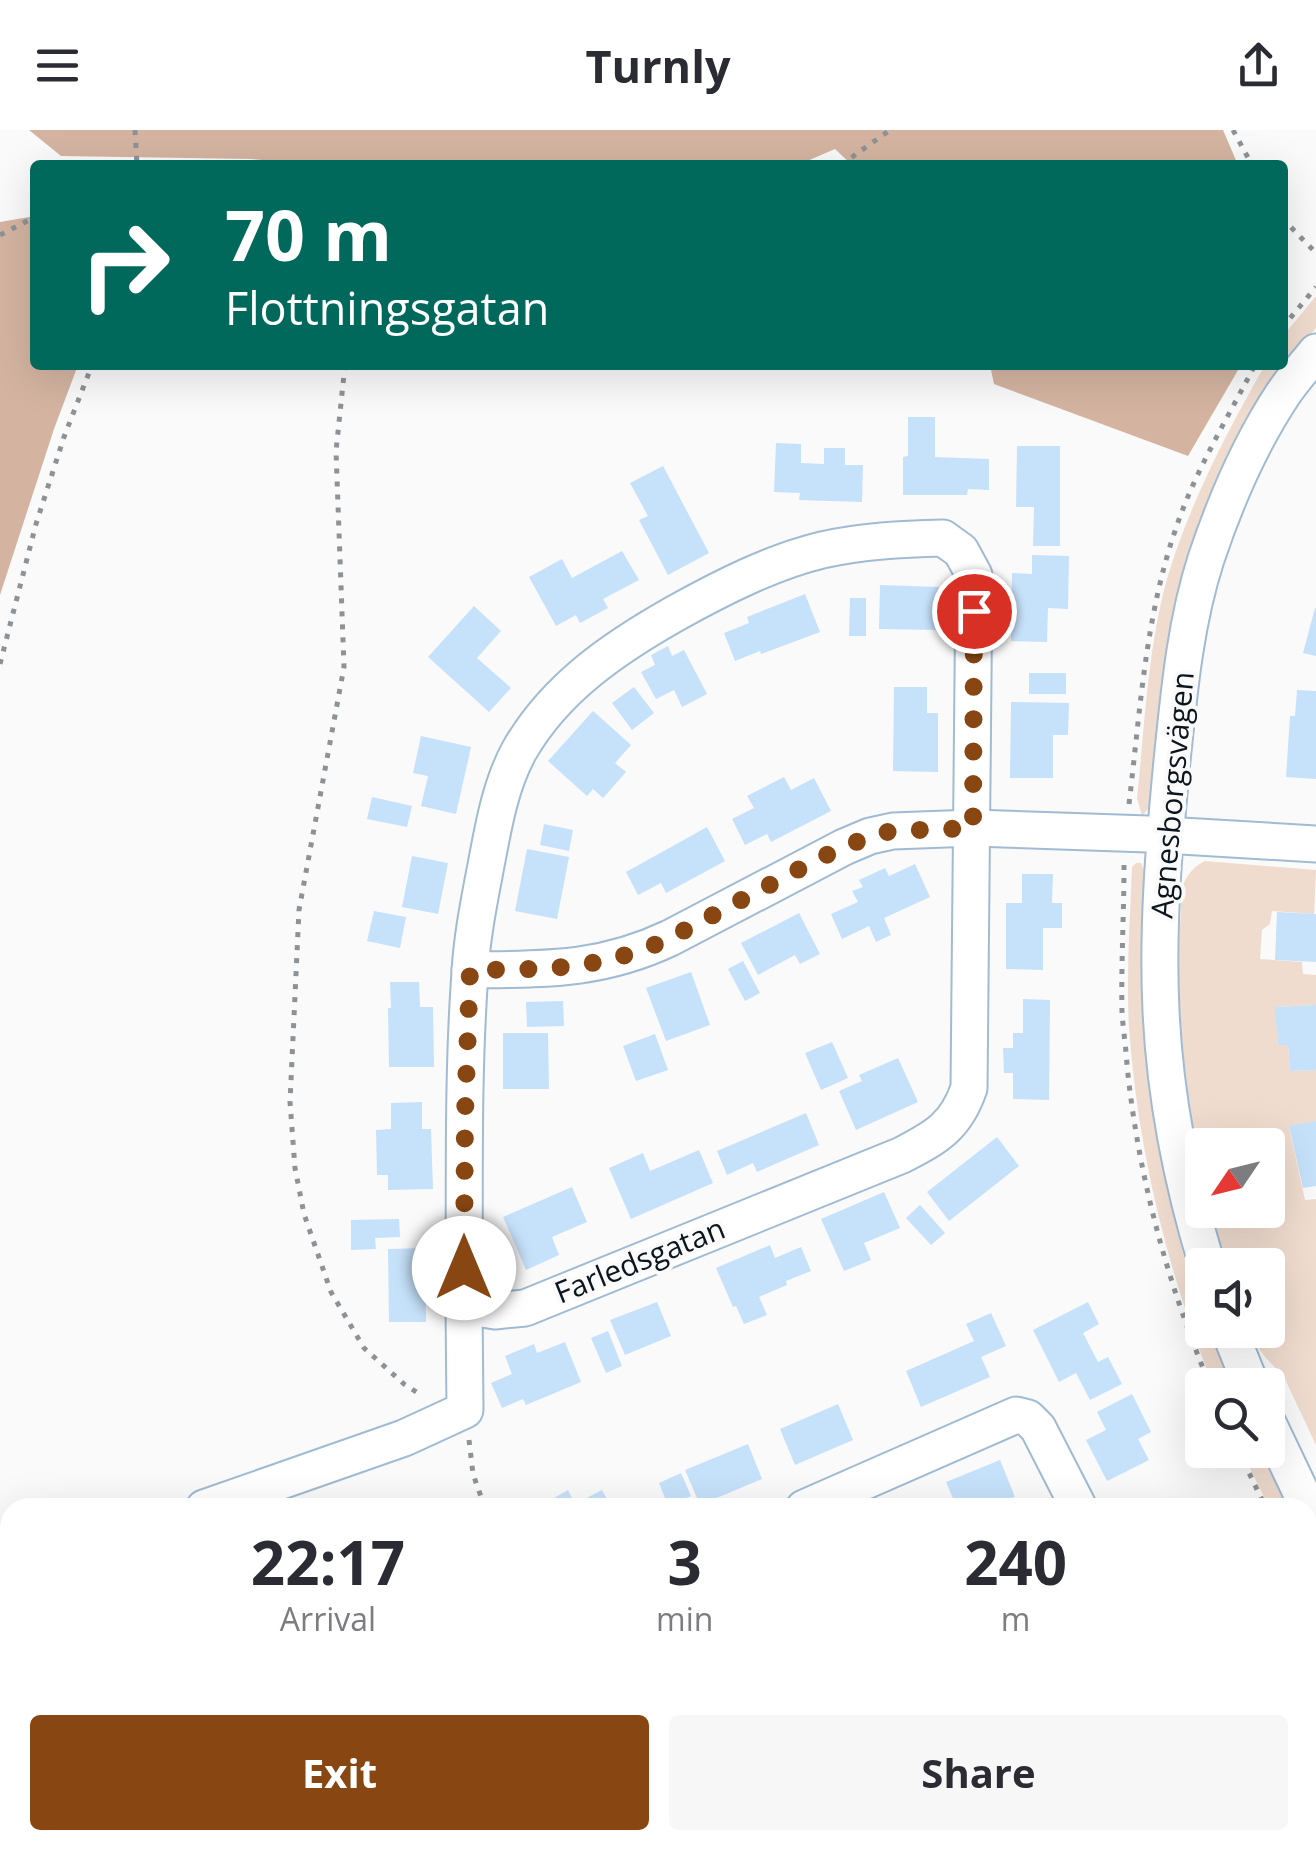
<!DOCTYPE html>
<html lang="en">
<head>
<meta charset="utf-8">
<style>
	:root { --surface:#fff; --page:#f7f7f7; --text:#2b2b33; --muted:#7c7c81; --accent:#874612 }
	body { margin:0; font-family:"Open Sans",sans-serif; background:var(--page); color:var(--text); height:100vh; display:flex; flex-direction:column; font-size:38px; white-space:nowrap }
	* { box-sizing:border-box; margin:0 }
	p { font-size:32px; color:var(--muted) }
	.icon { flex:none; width:55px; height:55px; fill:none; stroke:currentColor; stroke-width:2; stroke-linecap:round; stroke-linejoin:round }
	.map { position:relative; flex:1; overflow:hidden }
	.panel { position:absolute; left:0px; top:1368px; width:1318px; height:352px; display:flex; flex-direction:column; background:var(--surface); border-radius:30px 30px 0 0; box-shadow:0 10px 40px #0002 }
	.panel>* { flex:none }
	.hud { position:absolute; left:30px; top:30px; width:1258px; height:210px; border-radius:10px; box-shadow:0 10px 40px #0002; background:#00695c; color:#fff; overflow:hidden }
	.needle { width:65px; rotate:235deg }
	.fabs { position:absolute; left:1185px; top:998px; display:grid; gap:20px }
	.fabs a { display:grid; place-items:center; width:100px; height:100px; border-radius:10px; background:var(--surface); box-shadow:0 10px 40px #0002; font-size:50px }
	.pin { position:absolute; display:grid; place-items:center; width:85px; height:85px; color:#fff; margin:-42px; border:5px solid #fff; border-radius:50%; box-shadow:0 2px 10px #0007 }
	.me { position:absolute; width:110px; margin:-55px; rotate:0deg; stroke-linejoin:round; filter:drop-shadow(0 0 8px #0008) }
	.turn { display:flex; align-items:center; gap:35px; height:210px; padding:0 30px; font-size:45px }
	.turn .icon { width:130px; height:130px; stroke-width:2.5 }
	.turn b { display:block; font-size:70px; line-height:85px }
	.eta { display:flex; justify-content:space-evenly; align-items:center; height:170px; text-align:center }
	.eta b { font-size:60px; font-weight:700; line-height:70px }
	.action { display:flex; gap:20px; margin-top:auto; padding:20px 30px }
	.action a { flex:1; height:115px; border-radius:10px; background:var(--accent); color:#fff; font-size:40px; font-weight:700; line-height:115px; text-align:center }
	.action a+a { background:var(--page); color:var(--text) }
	header { display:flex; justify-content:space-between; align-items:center; height:130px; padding:0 30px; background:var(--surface); font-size:45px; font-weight:700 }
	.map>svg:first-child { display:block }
	.green { fill:#f0dccf }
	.forest { fill:#d4b4a1 }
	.building { fill:#c6e1fa }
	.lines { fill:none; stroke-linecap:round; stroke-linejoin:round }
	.minor-casing { stroke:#a0bbd2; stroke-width:39 }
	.path { stroke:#8d9296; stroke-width:5; stroke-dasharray:5 8; stroke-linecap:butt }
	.minor { stroke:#fff; stroke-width:35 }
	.route { stroke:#874612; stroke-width:18; stroke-dasharray:0 32.4 }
	.labels { text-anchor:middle; stroke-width:8; stroke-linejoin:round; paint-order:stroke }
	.street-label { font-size:30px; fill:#0b151d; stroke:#fafafa }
</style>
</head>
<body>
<header><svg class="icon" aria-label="menu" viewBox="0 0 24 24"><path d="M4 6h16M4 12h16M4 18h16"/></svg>Turnly<svg class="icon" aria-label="share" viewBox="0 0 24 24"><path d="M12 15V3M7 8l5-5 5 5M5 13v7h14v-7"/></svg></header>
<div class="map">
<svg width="1316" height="1719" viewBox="0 0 1316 1719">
	<rect width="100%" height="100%" fill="#fafafa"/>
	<g class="green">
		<path d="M1316,166V198L1290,230L1260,275L1152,675L1142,686L1137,668C1145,594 1148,510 1170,439C1193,367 1228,300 1265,235H1282L1283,206Z"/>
		<path d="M1205,731L1316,740L1314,784L1272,781L1270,794L1262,800L1260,829L1302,832L1303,844L1316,845V875L1276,877L1278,915H1288L1290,941L1316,940V991L1289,997L1305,1070L1316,1069V1315L1284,1247L1265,1227L1246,1200H1268V1135H1223L1208,1080H1268V1015H1202V1055C1184,974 1174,867 1181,783C1181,774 1180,761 1184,753C1188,743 1196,735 1205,731Z"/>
		<path d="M1136,733H1141L1148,749C1149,843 1146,937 1162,1030C1169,1065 1176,1100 1186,1134C1193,1157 1202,1176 1202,1200H1210L1231,1255H1213C1167,1141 1138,1021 1129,898C1126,845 1130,790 1132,737Z"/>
		<polygon points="1241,1320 1261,1320 1290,1377 1269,1377"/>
	</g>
	<g class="forest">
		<polygon points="29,0 1223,0 1238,35 852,35 835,19 798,35 317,35 251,29 61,26"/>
		<polygon points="35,86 35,235 78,235 54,299 0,465 0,92"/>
		<polygon points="990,235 1241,235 1188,326 994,254"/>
	</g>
	<g class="building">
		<polygon points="908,287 935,287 935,327 989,329 989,360 968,359 967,365 903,365 903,327 908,326"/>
		<polygon points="776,313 801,314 801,333 824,334 824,318 845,318 845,335 863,335 862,372 799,370 800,363 774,362"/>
		<polygon points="1017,316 1060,316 1060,416 1033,416 1034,377 1016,377"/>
		<polygon points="663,336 709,423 668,445 639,390 648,386 630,353"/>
		<polygon points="622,421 639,450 603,469 608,478 580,493 576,485 556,496 529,447 562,429 572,448"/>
		<polygon points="1032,425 1069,426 1068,479 1048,478 1047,512 1011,511 1012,443 1032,444"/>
		<polygon points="880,455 939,457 938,500 879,499"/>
		<polygon points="805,464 820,502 761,524 760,521 735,531 724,503 749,493 747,487"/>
		<polygon points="850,468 866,468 866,506 849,506"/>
		<polygon points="474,476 501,501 477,528 511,558 489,582 428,527"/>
		<polygon points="1315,478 1316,478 1316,526 1303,523"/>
		<polygon points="668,516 672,526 684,520 707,564 682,577 674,560 656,569 641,542 655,535 651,525"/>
		<rect x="1029" y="543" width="37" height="21"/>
		<polygon points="634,557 654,583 632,600 612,573"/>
		<polygon points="894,557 927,557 927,583 938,583 938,642 893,641"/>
		<polygon points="1297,560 1316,561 1316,649 1286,647 1290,586 1295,586"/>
		<polygon points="1011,572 1069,573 1068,605 1053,605 1053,648 1010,648"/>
		<polygon points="593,581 631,615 615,633 626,642 603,668 593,659 587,666 548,631"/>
		<polygon points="421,606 471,617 456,684 421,676 428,646 413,643"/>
		<polygon points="784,647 791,660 814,648 831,681 771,712 767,704 745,715 732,689 754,678 747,666"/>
		<polygon points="372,667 412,676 407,697 367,689"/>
		<polygon points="544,694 573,700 569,721 540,715"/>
		<polygon points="707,697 725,731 666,763 661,753 638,765 626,742"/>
		<polygon points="527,719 569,727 557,789 515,781"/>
		<polygon points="412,726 448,733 438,784 402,777"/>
		<polygon points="915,734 930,767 884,788 891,805 876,812 869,796 842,809 831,784 858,772 852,761 863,757 859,750 885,738 889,746"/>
		<polygon points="1022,744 1053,744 1052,773 1062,773 1062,798 1043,798 1043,840 1006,839 1006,773 1022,773"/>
		<polygon points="374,781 406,787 400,818 367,811"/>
		<polygon points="1277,782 1316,784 1316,832 1275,830"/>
		<polygon points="799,783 820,824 800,834 795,825 758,845 741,813"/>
		<polygon points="743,831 760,863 745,871 728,839"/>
		<polygon points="691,842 710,895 666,911 646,858"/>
		<polygon points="390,852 419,852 420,877 433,877 434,937 389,937 388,878 391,878"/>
		<polygon points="1023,869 1050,870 1049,970 1013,969 1013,943 1004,943 1003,918 1013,918 1013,903 1023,903"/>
		<polygon points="563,871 564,896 527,897 526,872"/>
		<polygon points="1316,875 1316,940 1290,941 1288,915 1278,915 1275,877"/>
		<polygon points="503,903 548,903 549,959 503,959"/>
		<polygon points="655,904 668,940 636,951 623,916"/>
		<polygon points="832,912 848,948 821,960 805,923"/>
		<polygon points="898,928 918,972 856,1000 839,961 862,951 859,945"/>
		<polygon points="422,972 422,999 431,999 433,1059 388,1060 388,1045 377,1045 376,1000 391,999 391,973"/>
		<polygon points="806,983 819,1015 757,1042 753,1033 727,1045 717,1021"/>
		<polygon points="1316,991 1316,1056 1303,1058 1289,996"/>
		<polygon points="997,1007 1019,1036 949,1091 927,1062"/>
		<polygon points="699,1020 713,1053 631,1089 609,1038 643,1023 650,1041"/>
		<polygon points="572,1057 587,1092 552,1107 559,1125 526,1140 503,1087"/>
		<polygon points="884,1062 900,1098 864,1113 871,1130 844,1141 821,1089"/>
		<polygon points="920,1075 945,1103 931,1115 906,1088"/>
		<polygon points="399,1089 400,1107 375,1108 376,1119 351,1120 351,1090"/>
		<polygon points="770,1115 775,1128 801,1117 811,1141 786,1151 787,1155 759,1167 767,1185 744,1194 736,1176 733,1177 716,1138"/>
		<polygon points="425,1118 426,1192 389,1192 388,1119"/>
		<polygon points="657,1172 671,1206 625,1225 610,1190"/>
		<polygon points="1088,1172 1099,1194 1083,1203 1098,1232 1108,1227 1122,1254 1090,1270 1076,1243 1059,1252 1033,1200"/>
		<polygon points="991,1183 1006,1216 981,1227 990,1247 921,1277 906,1241 974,1211 966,1194"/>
		<polygon points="608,1201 622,1236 606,1243 591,1208"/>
		<polygon points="565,1212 581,1252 526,1275 523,1269 502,1278 491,1253 512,1244 505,1226 534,1214 537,1223"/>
		<polygon points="1132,1264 1151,1302 1138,1309 1149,1330 1107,1351 1086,1310 1106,1300 1097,1282"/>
		<polygon points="838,1274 853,1310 795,1335 780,1299"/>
		<polygon points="748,1314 762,1349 700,1375 685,1340"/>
		<polygon points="1000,1330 1015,1367 1011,1368 1014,1378 957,1378 946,1352"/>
		<polygon points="681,1343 691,1366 668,1376 659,1353"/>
		<polygon points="568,1360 575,1374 602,1360 612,1378 537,1378"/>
		<polygon points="1316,1686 1316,1719 1253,1719 1249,1710 1274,1710 1275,1713 1281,1710 1308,1710 1308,1698 1313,1695 1310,1689"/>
		<polygon points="734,1710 761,1710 765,1719 722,1719 721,1716"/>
		<polygon points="973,1710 1019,1710 1001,1719 978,1719"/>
	</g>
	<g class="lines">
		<defs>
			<g id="minor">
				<path d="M943,408L961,421L974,445L969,958C956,996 937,1007 902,1025L525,1178L495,1181L464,1176C465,1065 462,953 470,842C472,805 480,767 487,730C494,693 501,654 519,621C555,558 614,518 676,483C721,458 772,432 822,420C862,411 902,409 943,408Z"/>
				<path d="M470,840C545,839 600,841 670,808L844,717L870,706L893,701L973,698L1148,704L1316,714"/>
				<path d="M1207,1135C1182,1053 1165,967 1161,881C1157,798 1164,714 1172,631C1179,563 1185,494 1206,429C1225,372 1250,314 1283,264C1293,249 1305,236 1316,222"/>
				<polyline points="1229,1200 1251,1255"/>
				<polyline points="1268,1293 1316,1394"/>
				<polyline points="204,1378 404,1308 465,1280 464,1176"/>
				<polyline points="804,1378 1016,1285 1028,1288 1038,1298 1079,1378"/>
				<polyline points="0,1451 10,1447"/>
				<polyline points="1308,1484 1316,1480"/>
				<polyline points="956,1710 961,1719"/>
			</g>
		</defs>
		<use href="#minor" class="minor-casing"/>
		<g class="path">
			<polyline points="135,0 137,35"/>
			<polyline points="1233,0 1252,35"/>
			<polyline points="841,35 890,0"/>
			<polyline points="1282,88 1316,123"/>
			<polyline points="0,105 35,87"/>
			<polyline points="1282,198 1316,157"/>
			<polyline points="345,235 336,321 344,537 299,780 290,972 295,1038 304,1084 331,1162 364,1218 404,1254 421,1265"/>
			<polyline points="0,534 36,394 64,307 92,235"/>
			<path d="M1129,674C1140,583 1145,489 1175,401C1194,343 1227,289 1255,235"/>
			<path d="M1124,735C1124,784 1121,833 1122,882C1123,899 1126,917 1127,935C1138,1045 1167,1153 1210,1255"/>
			<polyline points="469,1310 473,1344 485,1378"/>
			<polyline points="1238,1320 1266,1378"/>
			<polyline points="648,1710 652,1719"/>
		</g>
		<use href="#minor" class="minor"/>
	</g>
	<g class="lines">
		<path class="route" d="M464,1138L465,985L470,840C545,839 599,841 670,808L822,727L870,706L892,701L973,698L974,481"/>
	</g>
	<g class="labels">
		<g class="street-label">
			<text transform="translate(1173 665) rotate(-85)" y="10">Agnesborgsvägen</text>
			<text transform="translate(640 1131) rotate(-22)" y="10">Farledsgatan</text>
		</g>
	</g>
</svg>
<div class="fabs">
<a><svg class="needle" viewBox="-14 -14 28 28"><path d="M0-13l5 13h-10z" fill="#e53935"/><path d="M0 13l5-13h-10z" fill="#7c7c81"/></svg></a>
<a><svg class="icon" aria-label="sound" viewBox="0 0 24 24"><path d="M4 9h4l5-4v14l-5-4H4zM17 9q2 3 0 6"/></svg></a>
<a><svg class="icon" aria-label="search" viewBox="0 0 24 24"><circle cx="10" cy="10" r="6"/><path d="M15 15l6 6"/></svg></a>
</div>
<div class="pin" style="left:974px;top:481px;background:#d93025"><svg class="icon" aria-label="arrive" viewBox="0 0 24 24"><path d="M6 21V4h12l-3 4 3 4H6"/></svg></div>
<svg class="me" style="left:464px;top:1138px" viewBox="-20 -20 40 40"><circle r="19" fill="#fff"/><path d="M0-13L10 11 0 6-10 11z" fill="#874612"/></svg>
<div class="hud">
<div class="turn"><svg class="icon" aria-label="right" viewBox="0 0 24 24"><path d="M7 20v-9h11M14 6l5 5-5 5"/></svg><div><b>70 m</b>Flottningsgatan</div></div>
</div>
<section class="panel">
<div class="eta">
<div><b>22:17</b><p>Arrival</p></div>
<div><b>3</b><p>min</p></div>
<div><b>240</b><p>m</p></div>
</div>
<div class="action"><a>Exit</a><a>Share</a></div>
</section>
</div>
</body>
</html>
